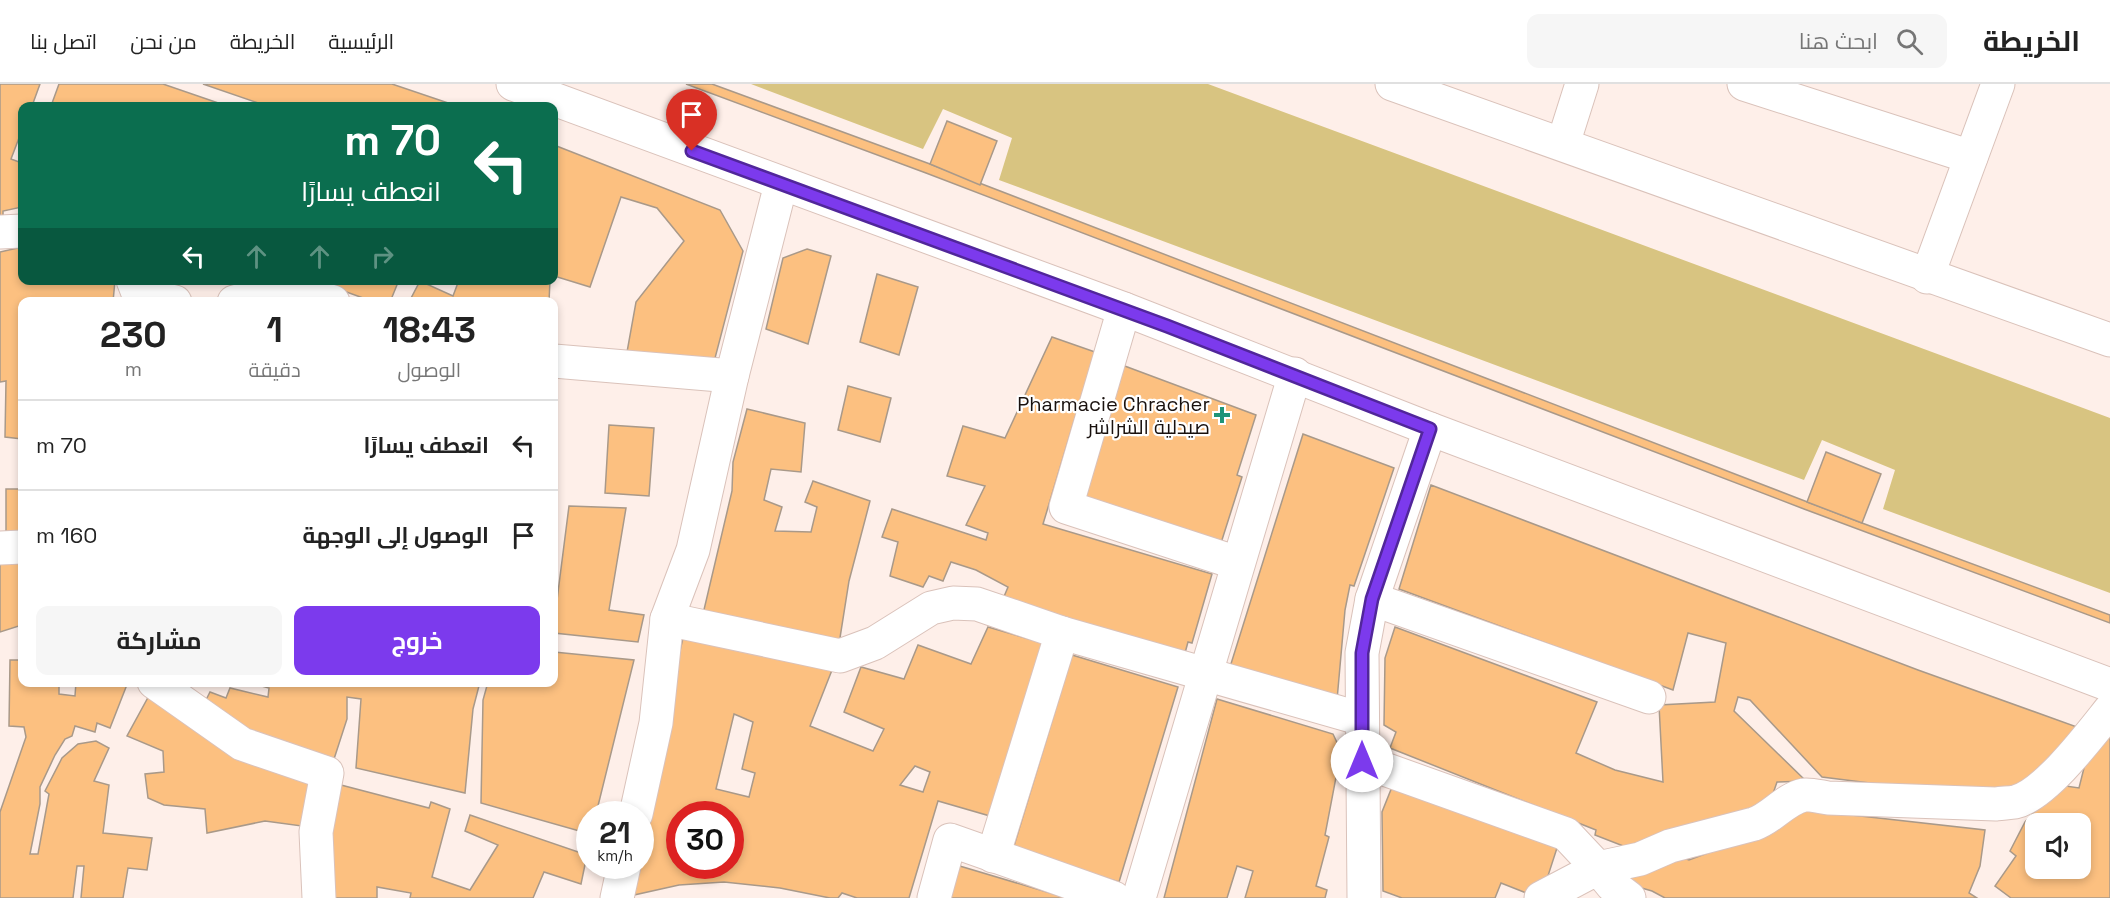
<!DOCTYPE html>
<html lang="ar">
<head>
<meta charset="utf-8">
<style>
	:root { --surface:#fff; --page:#f6f6f6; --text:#222; --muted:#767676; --line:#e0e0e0; --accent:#7c3aed }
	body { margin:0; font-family:"Space Grotesk",Cairo,sans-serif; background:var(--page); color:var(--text); direction:rtl; height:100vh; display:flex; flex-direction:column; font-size:22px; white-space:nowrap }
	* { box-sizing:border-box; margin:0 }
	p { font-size:20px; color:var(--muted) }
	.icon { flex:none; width:33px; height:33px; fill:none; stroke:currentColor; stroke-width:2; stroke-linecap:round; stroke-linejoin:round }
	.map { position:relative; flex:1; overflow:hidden; direction:ltr }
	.details { position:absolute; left:18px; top:213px; width:540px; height:390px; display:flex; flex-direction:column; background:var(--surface); border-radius:12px; box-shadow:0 3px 9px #0003; direction:rtl }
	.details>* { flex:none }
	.guide { position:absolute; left:18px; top:18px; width:540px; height:183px; border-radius:12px; box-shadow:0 3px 9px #0003; direction:rtl; background:#0b6e4f; color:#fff; overflow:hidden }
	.fabs { position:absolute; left:2025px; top:729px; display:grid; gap:12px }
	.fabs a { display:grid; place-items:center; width:66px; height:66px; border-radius:12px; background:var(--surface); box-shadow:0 3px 9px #0003; font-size:30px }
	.speed { position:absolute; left:576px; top:717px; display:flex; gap:12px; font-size:30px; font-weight:700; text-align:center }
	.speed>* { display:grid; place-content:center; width:78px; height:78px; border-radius:50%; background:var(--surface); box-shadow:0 3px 9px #0003; line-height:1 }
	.speed small { font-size:15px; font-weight:400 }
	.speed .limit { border:9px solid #d22; background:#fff; color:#111 }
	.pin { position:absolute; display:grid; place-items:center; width:51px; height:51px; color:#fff; margin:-62px -26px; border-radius:50% 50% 50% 0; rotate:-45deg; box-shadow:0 0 6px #0007 }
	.pin .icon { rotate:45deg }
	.me { position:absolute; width:66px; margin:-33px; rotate:0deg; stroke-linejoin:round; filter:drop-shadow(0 0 4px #0008) }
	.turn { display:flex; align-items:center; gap:21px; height:126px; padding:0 18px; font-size:27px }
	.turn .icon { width:78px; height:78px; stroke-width:2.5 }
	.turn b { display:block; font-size:42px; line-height:51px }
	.lanes { display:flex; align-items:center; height:57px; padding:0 18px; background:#0003; justify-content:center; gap:30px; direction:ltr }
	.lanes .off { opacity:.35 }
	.eta { display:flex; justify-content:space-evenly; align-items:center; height:102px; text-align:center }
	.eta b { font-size:36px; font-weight:700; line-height:42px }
	.action { display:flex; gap:12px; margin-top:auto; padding:12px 18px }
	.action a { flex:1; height:69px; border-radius:12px; background:var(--accent); color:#fff; font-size:24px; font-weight:700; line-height:69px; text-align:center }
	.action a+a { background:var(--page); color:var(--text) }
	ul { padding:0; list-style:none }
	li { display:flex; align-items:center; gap:18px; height:90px; padding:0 18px; border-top:2px solid var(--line) }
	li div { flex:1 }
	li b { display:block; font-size:22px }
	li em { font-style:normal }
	header { display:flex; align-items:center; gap:36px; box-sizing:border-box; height:84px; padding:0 30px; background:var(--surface); border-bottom:2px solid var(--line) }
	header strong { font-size:28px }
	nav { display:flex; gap:33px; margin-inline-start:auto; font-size:21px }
	.search { width:420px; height:54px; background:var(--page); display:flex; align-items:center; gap:15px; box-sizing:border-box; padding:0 21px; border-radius:12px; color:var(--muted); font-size:22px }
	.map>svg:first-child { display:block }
	.green { fill:#d8c481 }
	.building { fill:#fcc080; stroke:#a99989; stroke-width:1.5; fill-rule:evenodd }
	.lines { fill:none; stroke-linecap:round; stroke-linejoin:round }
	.minor-casing { stroke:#dac2ba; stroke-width:35 }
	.minor { stroke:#fff; stroke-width:33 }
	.route-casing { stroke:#51269a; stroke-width:15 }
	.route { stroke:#7c3aed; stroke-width:10 }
	.poi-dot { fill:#1f9478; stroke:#fff; stroke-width:2 }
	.labels { text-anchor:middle; stroke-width:4.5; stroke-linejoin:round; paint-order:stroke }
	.poi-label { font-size:20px; fill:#19110e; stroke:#fff; text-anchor:end }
</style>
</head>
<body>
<header>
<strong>الخريطة</strong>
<div class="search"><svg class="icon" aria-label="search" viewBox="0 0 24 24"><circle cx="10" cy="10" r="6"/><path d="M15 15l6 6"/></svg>ابحث هنا</div>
<nav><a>الرئيسية</a><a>الخريطة</a><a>من نحن</a><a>اتصل بنا</a></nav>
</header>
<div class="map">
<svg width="2110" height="814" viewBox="0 0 2110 814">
	<rect width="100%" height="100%" fill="#feefe9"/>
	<polygon class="green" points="751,0 1208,0 2110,334 2110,509 1883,425 1895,386 1822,356 1804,396 999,96 1012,54 943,25 923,65"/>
	<g class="building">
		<polygon points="0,0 40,0 32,22 22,22 22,46 11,75 22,79 22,123 3,127 3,132 0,133"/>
		<polygon points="59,0 163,0 227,22 51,22"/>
		<polygon points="203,0 392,0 457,22 267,22"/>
		<polygon points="686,0 712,0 930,80 1862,439 2110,531 2110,539 1804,425 926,89"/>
		<polygon points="947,37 997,57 980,101 930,80"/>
		<polygon points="554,61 720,126 743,167 714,278 627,268 636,218 684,157 657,124 621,113 590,203 554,192"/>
		<polygon points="22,163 22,196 115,196 113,218 22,218 22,355 5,353 6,297 0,298 0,168"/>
		<polygon points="807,165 831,172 808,260 766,245 783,174"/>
		<polygon points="877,190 918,203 899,271 860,258"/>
		<polygon points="331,196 399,196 390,218 374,218 330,202"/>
		<polygon points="459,196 550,196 549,218 409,218 420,197 453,212"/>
		<polygon points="1052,253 1095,268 1043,440 1212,490 1192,559 1188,558 1185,569 1003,515 1008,503 976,486 951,478 943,497 929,492 923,503 890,492 898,458 882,453 892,425 986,456 988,449 966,441 985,402 947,392 963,342 1005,354"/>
		<polygon points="1122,281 1256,331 1237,391 1242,393 1221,459 1082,415"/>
		<polygon points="848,302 891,314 880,358 838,346"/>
		<polygon points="747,325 805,339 801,388 771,385 764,416 782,423 775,447 811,448 817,423 805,418 813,397 870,417 849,497 839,560 703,530 732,407 733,378"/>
		<polygon points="609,341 654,344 649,412 605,409"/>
		<polygon points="1303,350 1394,384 1354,502 1350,501 1345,526 1337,616 1230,583"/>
		<polygon points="1826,368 1881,390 1862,439 1807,418"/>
		<polygon points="1431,401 1918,586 2077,643 2031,696 1997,715 1822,693 1750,616 1738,613 1734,627 1806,697 1777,698 1767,727 1636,767 1595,751 1596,746 1390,664 1396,648 1384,641 1385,574 1395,543 1597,618 1576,669 1615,686 1663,698 1659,621 1715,618 1726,559 1688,549 1673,606 1399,505"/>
		<rect x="6" y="405" width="16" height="46"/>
		<polygon points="569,422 626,424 609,526 644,531 638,558 554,549 554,516 557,516"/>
		<polygon points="22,472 22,541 0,548 0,474"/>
		<path d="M988,543L1043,559L990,732L938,717L909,814H857L842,809L838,814H830L780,804L724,798L679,801L634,811L633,782H640V746L651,688L683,554L832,586L810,642L873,667L884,645L844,628L861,583L904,595L918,561L971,580ZM734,630L753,638L742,685L755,689L749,713L716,705ZM915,682L930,688L923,708L900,701ZM680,730H730V782H680Z"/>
		<polygon points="554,568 634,576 596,730 590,730 590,750 481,719 483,616 488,598 554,598"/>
		<polygon points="1072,571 1178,603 1119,798 1013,765"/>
		<polygon points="10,576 22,576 22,598 59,600 59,610 75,612 76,598 128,598 110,644 97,639 95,648 75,642 72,652 65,655 55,671 40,703 40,720 30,770 38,770 49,710 45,707 62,674 78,660 96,657 109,664 94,697 109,701 103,749 152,754 147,786 128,784 123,814 81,814 84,782 77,782 73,814 0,814 0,728 26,653 24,643 9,642"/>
		<polygon points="246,598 480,598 473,625 465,709 356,684 361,615 347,613 347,635 334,675 244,650 204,620 210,608 226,614 230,604 268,613 269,604"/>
		<polygon points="151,608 312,692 309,743 265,737 207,749 205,725 164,721 148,714 145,690 164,688 163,667 127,652"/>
		<polygon points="1217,615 1333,650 1341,667 1325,751 1329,753 1316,802 1327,806 1325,814 1245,814 1253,787 1237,782 1227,814 1164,814"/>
		<path d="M2110,651V814H2011L1995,802L2016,772L2010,767L2025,738L2059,701L2079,704L2086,676ZM2036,740H2080V784H2036Z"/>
		<polygon points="341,701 429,724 431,718 450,725 432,793 470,806 498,761 465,747 470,731 587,771 581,800 544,788 533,814 410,814 411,809 377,803 377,814 331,814 325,752"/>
		<polygon points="1392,703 1557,764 1546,798 1534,812 1501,799 1495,814 1402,814 1383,807 1382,728"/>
		<polygon points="1807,726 1985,746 1980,782 1969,809 1977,814 1665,814 1652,807 1631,801 1629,791 1676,771 1689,776 1767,747"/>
		<polygon points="953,780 1067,814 943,814"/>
	</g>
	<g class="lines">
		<defs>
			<g id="minor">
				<polyline points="513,0 1124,225 1430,345 2110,601"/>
				<polyline points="1392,0 2110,256"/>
				<polyline points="1744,0 1971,73"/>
				<polyline points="1563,60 1582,0"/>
				<polyline points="0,148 22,147"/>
				<polyline points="1927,193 1998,0"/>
				<polyline points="133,196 138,209 175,218"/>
				<path d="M234,218C264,209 304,207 333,218"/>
				<polyline points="1124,225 1066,423 1237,479"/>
				<polyline points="554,277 732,292"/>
				<polyline points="0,464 22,463"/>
				<polyline points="1372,515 1649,613"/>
				<polyline points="667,535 840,572 875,559 931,524 953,519 977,520 1062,549 1362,635"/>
				<polyline points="154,598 242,660 327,689 316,748 319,814"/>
				<path d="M1362,677L1566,750L1598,784L1640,775L1670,762L1754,740C1772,734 1785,715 1804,711C1810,710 1821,713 1828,714L1996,720C2002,719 2009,719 2015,718C2045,711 2090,651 2110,626"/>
				<polyline points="636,730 656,639 667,535 693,466 732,292 781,100"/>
				<polyline points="993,772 1062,549"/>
				<polyline points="617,814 624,782"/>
				<polyline points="934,814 950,756 1114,814"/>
				<polyline points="1139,814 1295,290"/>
				<polyline points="1364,814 1362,569 1372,515 1430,345"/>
				<polyline points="1541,814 1598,784 1612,801 1629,814"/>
			</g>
		</defs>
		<use href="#minor" class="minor-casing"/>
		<use href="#minor" class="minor"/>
	</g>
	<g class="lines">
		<defs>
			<polyline id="route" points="692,67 1167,242 1430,345 1372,515 1362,569 1362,677"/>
		</defs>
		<use href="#route" class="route-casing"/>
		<use href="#route" class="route"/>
	</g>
	<path class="poi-dot" d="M1219 322h6v6h6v6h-6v6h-6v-6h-6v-6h6z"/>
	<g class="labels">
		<g class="poi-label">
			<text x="1210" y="327">Pharmacie Chracher<tspan x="1210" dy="23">صيدلية الشراشر</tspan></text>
		</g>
	</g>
</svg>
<div class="fabs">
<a><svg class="icon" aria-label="sound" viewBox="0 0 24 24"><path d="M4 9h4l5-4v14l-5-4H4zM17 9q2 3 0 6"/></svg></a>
</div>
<div class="speed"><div>21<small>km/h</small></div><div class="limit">30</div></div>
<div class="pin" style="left:692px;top:67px;background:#d93025"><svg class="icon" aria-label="arrive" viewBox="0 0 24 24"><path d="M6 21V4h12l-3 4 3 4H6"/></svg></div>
<svg class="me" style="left:1362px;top:677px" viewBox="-20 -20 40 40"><circle r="19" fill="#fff"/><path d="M0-13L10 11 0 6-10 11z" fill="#7c3aed"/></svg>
<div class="guide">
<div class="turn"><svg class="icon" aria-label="left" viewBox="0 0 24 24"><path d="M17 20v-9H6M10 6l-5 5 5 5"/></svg><div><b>70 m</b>انعطف يسارًا</div></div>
<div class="lanes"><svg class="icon" aria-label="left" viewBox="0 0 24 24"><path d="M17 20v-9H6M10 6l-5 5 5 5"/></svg><svg class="icon off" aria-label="ahead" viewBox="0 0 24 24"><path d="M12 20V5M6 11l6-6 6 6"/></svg><svg class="icon off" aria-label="ahead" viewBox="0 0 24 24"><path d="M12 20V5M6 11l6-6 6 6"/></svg><svg class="icon off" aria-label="right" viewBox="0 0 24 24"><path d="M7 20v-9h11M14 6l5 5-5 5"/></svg></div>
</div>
<section class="details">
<div class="eta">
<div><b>18:43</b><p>الوصول</p></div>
<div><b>1</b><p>دقيقة</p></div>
<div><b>230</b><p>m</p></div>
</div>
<ul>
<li><svg class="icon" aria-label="left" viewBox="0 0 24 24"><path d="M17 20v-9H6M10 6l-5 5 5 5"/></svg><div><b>انعطف يسارًا</b></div><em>70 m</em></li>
<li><svg class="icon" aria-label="arrive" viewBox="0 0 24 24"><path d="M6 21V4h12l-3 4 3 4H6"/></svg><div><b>الوصول إلى الوجهة</b></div><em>160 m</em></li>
</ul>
<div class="action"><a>خروج</a><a>مشاركة</a></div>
</section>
</div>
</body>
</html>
